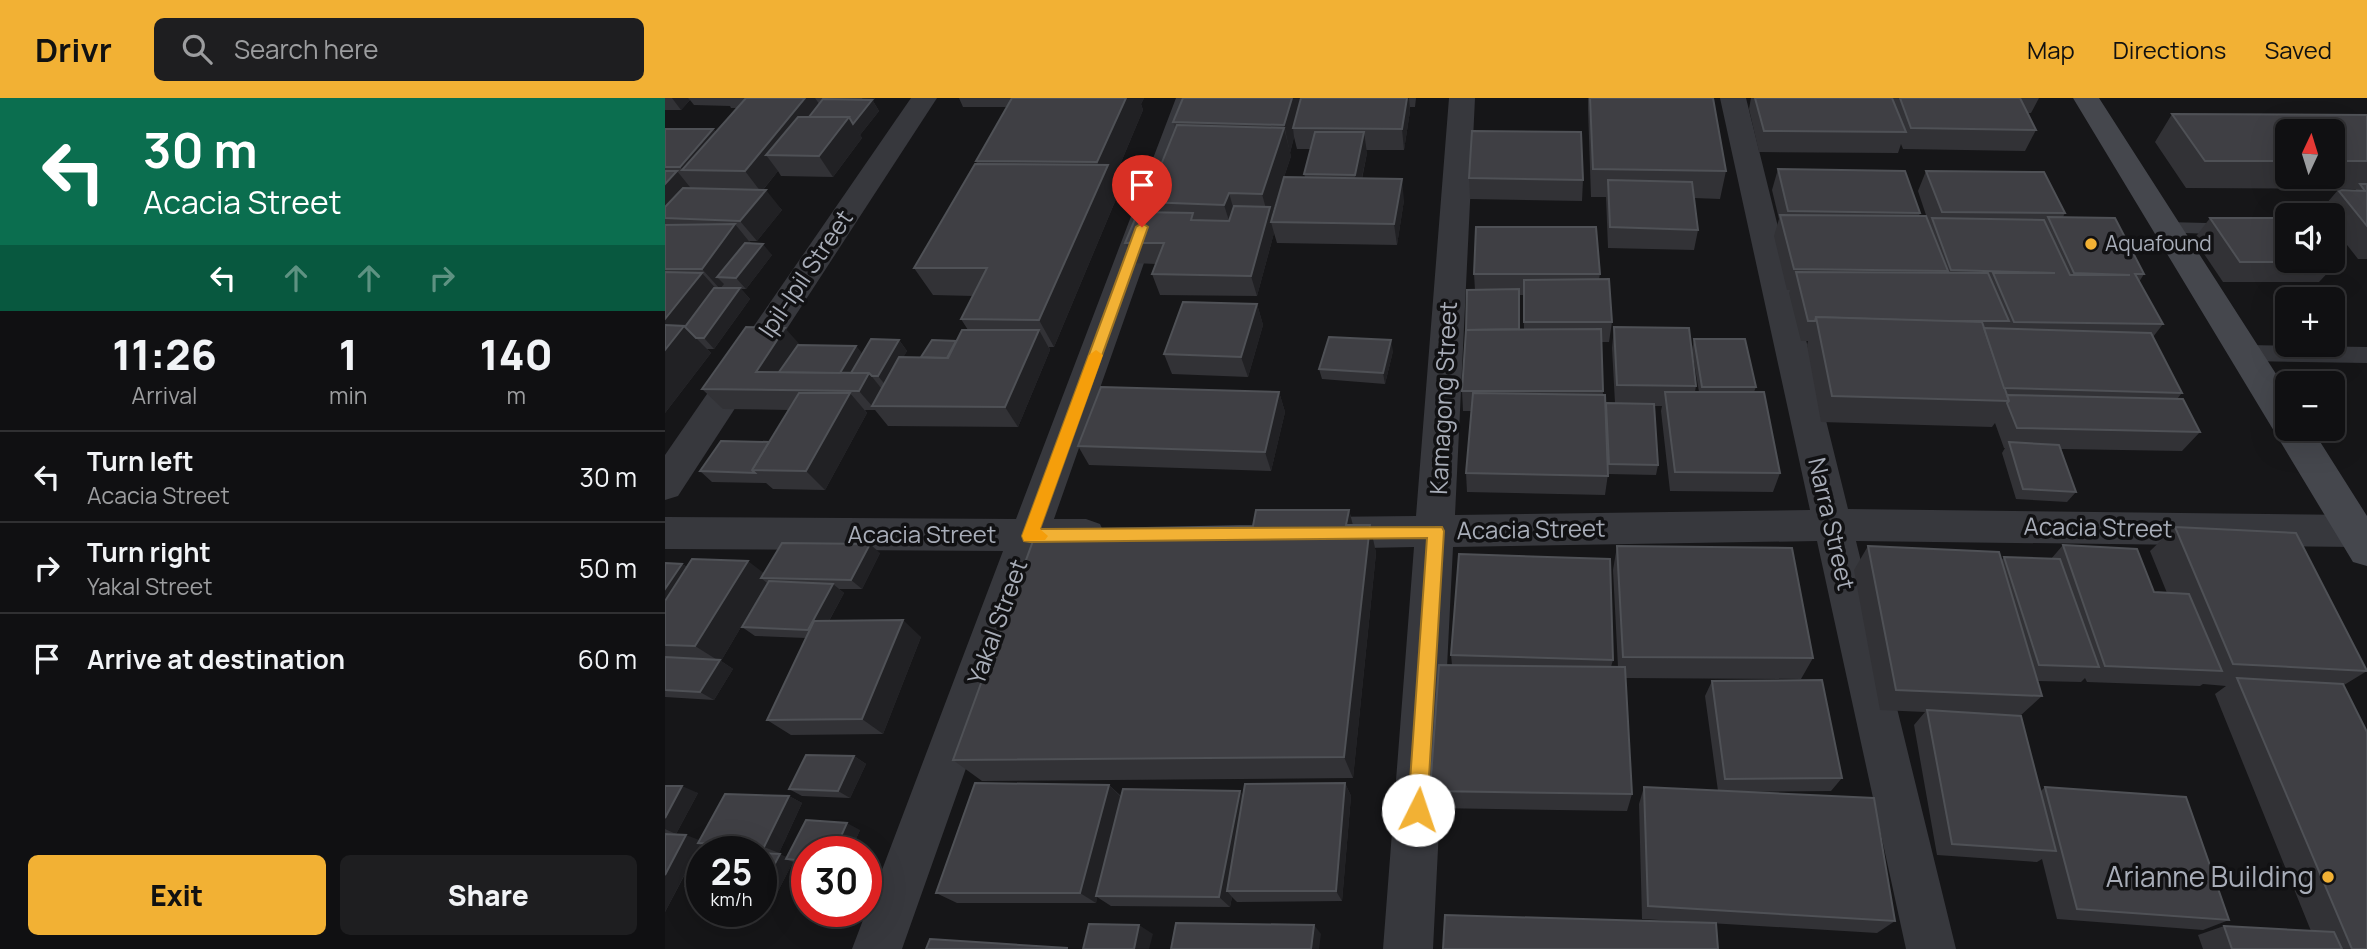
<!DOCTYPE html>
<html lang="en">
<head>
<meta charset="utf-8">
<style>
	:root { --surface:#101012; --page:#1e1e20; --text:#f1f3f6; --muted:#9c9d9f; --line:#303032; --accent:#f2b134 }
	body { margin:0; font-family:Manrope,sans-serif; background:var(--page); color:var(--text); height:100vh; display:flex; flex-direction:column; font-size:26px; white-space:nowrap }
	* { box-sizing:border-box; margin:0 }
	p { font-size:23px; color:var(--muted) }
	.icon { flex:none; width:38px; height:38px; fill:none; stroke:currentColor; stroke-width:2; stroke-linecap:round; stroke-linejoin:round }
	.map { position:relative; flex:1; overflow:hidden }
	.drawer { display:flex; flex-direction:column; background:var(--surface); width:665px }
	.drawer>* { flex:none }
	.hud { background:#0b6e4f; color:#fff; overflow:hidden }
	.needle { width:46px; rotate:4deg }
	.fabs { position:absolute; left:1610px; top:21px; display:grid; gap:14px }
	.fabs a { display:grid; place-items:center; width:70px; height:70px; border-radius:10px; background:var(--surface); box-shadow:0 7px 28px #0002,0 0 0 2px var(--line); font-size:35px }
	.speed { position:absolute; left:21px; top:738px; display:flex; gap:14px; font-size:35px; font-weight:700; text-align:center }
	.speed>* { display:grid; place-content:center; width:91px; height:91px; border-radius:50%; background:var(--surface); box-shadow:0 7px 28px #0002,0 0 0 2px var(--line); line-height:1 }
	.speed small { font-size:18px; font-weight:400 }
	.speed .limit { border:10px solid #d22; background:#fff; color:#111 }
	.pin { position:absolute; display:grid; place-items:center; width:60px; height:60px; color:#fff; margin:-72px -30px; border-radius:50% 50% 50% 0; rotate:-45deg; box-shadow:0 0 7px #0007 }
	.pin .icon { rotate:45deg }
	.me { position:absolute; width:77px; margin:-38px; rotate:4deg; stroke-linejoin:round; filter:drop-shadow(0 0 5px #0008) }
	.turn { display:flex; align-items:center; gap:24px; height:147px; padding:0 28px; font-size:32px }
	.turn .icon { width:91px; height:91px; stroke-width:2.5 }
	.turn b { display:block; font-size:49px; line-height:60px }
	.lanes { display:flex; align-items:center; height:66px; padding:0 28px; background:#0003; justify-content:center; gap:35px; direction:ltr }
	.lanes .off { opacity:.35 }
	.eta { display:flex; justify-content:space-evenly; align-items:center; height:119px; text-align:center }
	.eta b { font-size:42px; font-weight:800; line-height:49px }
	.action { display:flex; gap:14px; margin-top:auto; padding:14px 28px }
	.action a { flex:1; height:80px; border-radius:10px; background:var(--accent); color:#111; font-size:28px; font-weight:800; line-height:80px; text-align:center }
	.action a+a { background:var(--page); color:var(--text) }
	ul { padding:0; list-style:none }
	li { display:flex; align-items:center; gap:21px; height:91px; padding:0 28px; border-top:2px solid var(--line) }
	li div { flex:1 }
	li b { display:block; font-size:26px }
	li em { font-style:normal }
	header { display:flex; align-items:center; gap:42px; box-sizing:border-box; height:98px; padding:0 35px; background:var(--accent); color:#111 }
	header strong { font-size:33px }
	nav { display:flex; gap:38px; margin-inline-start:auto; font-size:24px }
	.search { width:490px; height:63px; background:var(--page); display:flex; align-items:center; gap:18px; box-sizing:border-box; padding:0 24px; border-radius:10px; color:var(--muted); font-size:26px }
	main { display:flex; flex:1; min-height:0 }
	.map>svg:first-child { display:block }
	.lines { fill:none; stroke-linecap:round; stroke-linejoin:round }
	.lane { fill:#37383d; fill-rule:evenodd }
	.street { fill:#37383d; fill-rule:evenodd }
	.secondary { fill:#45474d; fill-rule:evenodd }
	.wall { fill:#323236; fill-rule:evenodd }
	.shaded-wall { fill:#212124 }
	.building { fill:#3f3f44; stroke:#4f5156; stroke-width:2 }
	.route { fill:#f2b134; stroke:#9d7322; stroke-width:2 }
	.slow { fill:#f59e0b }
	.poi-dot { fill:#f2b134; stroke:#111113; stroke-width:2.5 }
	.labels { text-anchor:middle; stroke-width:7; stroke-linejoin:round; paint-order:stroke }
	.far-poi-label { font-size:21px; fill:#a8adb8; stroke:#111113; text-anchor:start }
	.street-label { font-size:24px; fill:#a8adb8; stroke:#111113 }
	.near-poi-label { font-size:28px; fill:#a8adb8; stroke:#111113; text-anchor:end }
</style>
</head>
<body>
<header>
<strong>Drivr</strong>
<div class="search"><svg class="icon" aria-label="search" viewBox="0 0 24 24"><circle cx="10" cy="10" r="6"/><path d="M15 15l6 6"/></svg>Search here</div>
<nav><a>Map</a><a>Directions</a><a>Saved</a></nav>
</header>
<main>
<section class="drawer">
<div class="hud">
<div class="turn"><svg class="icon" aria-label="left" viewBox="0 0 24 24"><path d="M17 20v-9H6M10 6l-5 5 5 5"/></svg><div><b>30 m</b>Acacia Street</div></div>
<div class="lanes"><svg class="icon" aria-label="left" viewBox="0 0 24 24"><path d="M17 20v-9H6M10 6l-5 5 5 5"/></svg><svg class="icon off" aria-label="ahead" viewBox="0 0 24 24"><path d="M12 20V5M6 11l6-6 6 6"/></svg><svg class="icon off" aria-label="ahead" viewBox="0 0 24 24"><path d="M12 20V5M6 11l6-6 6 6"/></svg><svg class="icon off" aria-label="right" viewBox="0 0 24 24"><path d="M7 20v-9h11M14 6l5 5-5 5"/></svg></div>
</div>
<div class="eta">
<div><b>11:26</b><p>Arrival</p></div>
<div><b>1</b><p>min</p></div>
<div><b>140</b><p>m</p></div>
</div>
<ul>
<li><svg class="icon" aria-label="left" viewBox="0 0 24 24"><path d="M17 20v-9H6M10 6l-5 5 5 5"/></svg><div><b>Turn left</b><p>Acacia Street</p></div><em>30 m</em></li>
<li><svg class="icon" aria-label="right" viewBox="0 0 24 24"><path d="M7 20v-9h11M14 6l5 5-5 5"/></svg><div><b>Turn right</b><p>Yakal Street</p></div><em>50 m</em></li>
<li><svg class="icon" aria-label="arrive" viewBox="0 0 24 24"><path d="M6 21V4h12l-3 4 3 4H6"/></svg><div><b>Arrive at destination</b></div><em>60 m</em></li>
</ul>
<div class="action"><a>Exit</a><a>Share</a></div>
</section>
<div class="map">
<svg width="1702" height="851" viewBox="0 0 1702 851">
	<rect width="100%" height="100%" fill="#161618"/>
	<g class="lines">
		<g class="lane">
			<polygon points="1502,124 1622,127 1622,139 1495,134 1492,130 1495,126"/>
			<polygon points="1582,247 1702,249 1702,265 1582,263 1574,260 1571,255 1574,250"/>
		</g>
		<g class="street">
			<polygon points="246,0 272,0 13,398 0,402 0,357"/>
			<polygon points="511,0 537,0 389,421 421,421 435,426 440,437 435,448 421,453 378,453 237,851 187,851 338,453 0,451 0,419 351,421"/>
			<polygon points="784,0 810,0 790,417 1145,412 1055,0 1081,0 1183,411 1690,417 1702,421 1702,445 1690,449 1191,443 1291,851 1241,851 1152,443 788,449 768,851 718,851 749,449 653,451 639,446 634,435 639,424 653,419 751,418"/>
		</g>
		<polygon class="secondary" points="1408,0 1434,0 1622,293 1622,331 1647,331 1702,418 1702,468 1688,464"/>
	</g>
	<g class="wall">
		<polygon points="0,0 210,0 208,3 214,13 195,37 197,40 168,79 116,78 113,73 98,92 117,112 92,143 84,143 86,145 107,157 81,191 76,191 85,201 49,251 42,251 46,255 0,315 0,31 48,31 51,34 72,10 66,10 65,8 29,7 25,2 16,12 0,12"/>
		<polygon points="294,0 479,0 476,6 478,12 449,81 454,94 389,249 384,249 385,252 353,329 223,328 210,312 200,312 202,315 160,392 108,391 101,385 47,384 35,373 104,344 124,312 58,311 37,291 135,247 191,248 197,256 234,242 242,253 238,259 256,259 291,243 303,232 296,221 308,198 268,197 249,170 312,66 311,63 342,9 298,9"/>
		<path d="M518,0H751L750,9H745V13L739,52H701L702,55L697,81L739,102L732,147L612,145L609,135L592,198L495,197L487,176L491,166L469,165L460,145L484,114L481,104L510,30L508,24ZM629,39L632,51H646L639,76L640,79L608,118L607,115L626,58L625,55Z"/>
		<polygon points="923,0 1048,0 1061,73 1055,101 1029,100 1033,132 1029,152 943,150 941,99 926,99 923,11"/>
		<polygon points="1086,0 1374,0 1366,15 1362,15 1371,32 1360,53 1238,51 1236,46 1233,55 1094,54 1084,11"/>
		<path d="M1507,16L1702,17V161H1693L1668,129V117H1659L1655,113L1673,92L1690,93L1691,91L1521,90L1490,44ZM1622,33H1668V79H1622Z"/>
		<polygon points="1113,71 1255,115 1254,118 1264,126 1253,93 1261,73 1400,115 1398,119 1479,176 1474,184 1498,226 1488,239 1517,295 1512,301 1535,334 1517,353 1396,351 1411,394 1402,404 1351,401 1337,355 1340,350 1339,350 1330,325 1327,329 1156,324 1142,247 1143,243 1136,243 1124,195 1125,192 1122,192 1109,138 1114,121 1107,92"/>
		<polygon points="804,80 918,82 917,103 805,101"/>
		<polygon points="1545,120 1673,164 1654,184 1558,184 1529,141"/>
		<path d="M809,176H935L934,181L947,224L944,244H936L938,297L940,313L941,305H950L947,250L949,229L1031,288L1030,294H1034L1027,252L1029,241L1091,289L1089,294L1115,375L1108,394L1005,393L996,313L997,308H989L993,367L991,377L943,376L940,397L802,394L801,375L806,313H798L797,293L810,192ZM854,197H858L859,231H854Z"/>
		<polygon points="592,206 598,227 583,279 507,276 499,256"/>
		<polygon points="728,253 720,286 657,281 654,271"/>
		<polygon points="614,294 620,314 606,373 424,367 413,348"/>
		<polygon points="684,412 688,427 705,427 711,455 688,680 317,683 288,662 588,428"/>
		<polygon points="1510,429 1702,573 1679,587 1702,851 1538,851 1533,837 1559,828 1646,833 1550,596 1561,588 1538,586 1535,588 1422,584 1420,580 1416,584 1372,583 1377,598 1355,618 1376,693 1380,689 1564,822 1538,832 1392,821 1377,761 1372,764 1272,757 1249,627 1260,614 1215,612 1189,472 1203,448 1336,463 1339,459 1386,461 1398,447 1489,494 1502,495 1485,453"/>
		<polygon points="952,448 1148,560 1136,581 960,580 967,696 962,713 769,710 765,693 787,567 786,557 948,562 946,569 953,569 948,472"/>
		<polygon points="215,455 197,491 174,491 179,495 164,523 256,539 218,636 126,637 102,622 141,540 90,538 77,529 102,485 56,563 68,571 49,602 0,599 0,465 17,466 22,469 99,476"/>
		<polygon points="1047,583 1177,680 1166,693 1069,694 1230,823 1212,835 977,821 974,706 979,689 1053,693 1040,598"/>
		<polygon points="189,658 201,666 185,700 137,698 124,691"/>
		<polygon points="680,685 686,698 677,803 572,804 567,799 565,809 446,808 432,799 431,805 292,805 271,795 444,687 456,698 578,697"/>
		<polygon points="0,688 33,695 11,736 0,735"/>
		<polygon points="124,698 137,705 114,755 49,751 36,746 0,814 0,736 35,743"/>
		<polygon points="195,732 185,754 142,754 142,768 135,767 128,764 111,797 96,797 96,755 122,759"/>
		<polygon points="37,759 37,793 21,788"/>
	</g>
	<g class="shaded-wall">
		<polygon points="7,0 23,0 25,2 16,12"/>
		<polygon points="140,0 150,0 159,13 101,57 113,73 96,94 80,73"/>
		<polygon points="197,0 210,0 208,3 214,13 195,37 188,26 202,8"/>
		<polygon points="461,0 479,0 476,6 478,12 449,81 454,94 389,249 374,222 438,77 432,64"/>
		<polygon points="627,0 641,0 628,30 629,39 625,55 619,27"/>
		<polygon points="742,0 744,0 745,13 739,52 737,31"/>
		<polygon points="184,19 197,40 168,79 154,58"/>
		<polygon points="619,30 626,58 607,115 609,124 606,124 609,135 592,198 586,178 603,118 597,96"/>
		<polygon points="48,31 64,52 18,72 15,69"/>
		<polygon points="699,34 702,55 693,98 690,77"/>
		<polygon points="12,73 29,94 0,120 0,86"/>
		<polygon points="737,81 739,102 732,147 729,126"/>
		<polygon points="101,92 117,112 92,143 75,123"/>
		<polygon points="564,95 572,123 568,135 559,107"/>
		<polygon points="70,126 87,147 52,179 59,186 55,191 37,171"/>
		<polygon points="98,146 107,157 81,191 71,180"/>
		<polygon points="37,175 55,195 26,235 46,255 0,315 0,221"/>
		<polygon points="75,190 85,201 49,251 39,240"/>
		<polygon points="592,206 598,227 583,279 576,259"/>
		<polygon points="120,230 138,250 115,286 91,274"/>
		<polygon points="374,232 385,252 353,329 340,309"/>
		<polygon points="234,242 242,253 222,289 213,278"/>
		<polygon points="726,242 728,253 720,286 718,275"/>
		<polygon points="191,248 200,259 189,278 171,282"/>
		<polygon points="204,275 220,295 207,308 194,293"/>
		<polygon points="614,294 620,314 606,373 600,354"/>
		<polygon points="185,295 202,315 160,392 141,373"/>
		<polygon points="684,412 691,440 681,427"/>
		<polygon points="705,427 711,455 688,680 679,659"/>
		<polygon points="205,446 215,455 197,491 186,482"/>
		<polygon points="83,463 105,480 96,480 102,485 56,563 68,571 49,602 35,594 54,563 30,548"/>
		<polygon points="17,466 41,483 0,547 0,491"/>
		<polygon points="168,486 179,495 154,541 143,532"/>
		<polygon points="238,522 256,539 218,636 197,621"/>
		<polygon points="189,658 201,666 185,700 173,693"/>
		<polygon points="680,685 686,698 677,803 671,793"/>
		<polygon points="444,687 457,700 431,805 415,795"/>
		<polygon points="17,688 33,695 11,736 0,731 0,720"/>
		<polygon points="575,693 584,705 562,793 567,799 565,809 554,799"/>
		<polygon points="124,698 137,705 114,755 99,749"/>
		<polygon points="182,725 195,732 185,754 169,754"/>
		<polygon points="21,737 37,743 0,814 0,777"/>
		<polygon points="115,756 128,762 121,761 128,764 111,797 96,792"/>
		<polygon points="474,827 488,836 484,851 469,851"/>
		<polygon points="649,827 656,836 654,851 646,851"/>
	</g>
	<g class="building">
		<polygon points="81,0 140,0 80,73 17,72"/>
		<polygon points="347,0 461,0 432,64 311,63"/>
		<polygon points="518,0 627,0 619,27 508,24"/>
		<polygon points="636,0 742,0 737,31 628,30"/>
		<polygon points="925,0 1048,0 1061,73 928,71"/>
		<polygon points="1090,0 1227,0 1241,34 1099,33"/>
		<polygon points="1235,0 1355,0 1371,32 1246,30"/>
		<polygon points="158,1 207,2 188,26 184,19 144,19"/>
		<polygon points="1507,16 1702,17 1702,63 1668,63 1668,33 1622,33 1622,63 1540,63"/>
		<polygon points="133,19 184,19 154,58 101,57"/>
		<polygon points="512,27 619,30 597,96 564,95 559,107 481,104"/>
		<polygon points="0,31 48,31 15,69 0,69"/>
		<polygon points="807,33 916,34 918,82 804,80"/>
		<polygon points="650,34 699,34 690,77 639,76"/>
		<polygon points="310,66 443,67 374,222 296,221 322,170 249,170"/>
		<polygon points="1113,71 1240,73 1255,115 1123,113"/>
		<polygon points="0,73 12,73 0,86"/>
		<polygon points="1261,73 1379,74 1400,115 1277,114"/>
		<polygon points="619,79 737,81 729,126 606,124"/>
		<polygon points="943,82 1027,84 1033,132 945,129"/>
		<polygon points="1695,86 1702,86 1702,93 1700,93"/>
		<polygon points="18,90 101,92 75,123 0,120 0,109"/>
		<polygon points="1673,92 1702,93 1702,128"/>
		<polygon points="569,108 605,109 586,178 487,176 499,145 460,145 473,114 528,115 526,122 564,123"/>
		<polygon points="1115,117 1261,118 1283,173 1129,171"/>
		<polygon points="1383,119 1450,120 1479,176 1470,176 1498,226 1349,224 1328,175 1390,175 1286,172 1267,120 1379,122 1405,177 1465,177 1409,175"/>
		<polygon points="1545,120 1622,120 1622,163 1668,163 1668,157 1673,164 1575,164"/>
		<polygon points="70,126 37,171 0,171 0,127"/>
		<polygon points="811,129 931,129 935,176 809,176"/>
		<polygon points="80,145 98,146 71,180 52,179"/>
		<polygon points="0,174 37,175 0,221"/>
		<polygon points="1131,174 1323,175 1344,223 1265,223 1151,219 1150,223 1143,223"/>
		<polygon points="944,181 947,224 859,224 859,182"/>
		<polygon points="49,190 75,190 39,240 31,240 20,229"/>
		<polygon points="854,191 854,231 801,232 801,233 802,192"/>
		<polygon points="518,204 592,206 576,259 499,256"/>
		<polygon points="1151,219 1317,224 1344,303 1167,298"/>
		<polygon points="0,227 19,228 0,252"/>
		<polygon points="81,229 120,230 91,274 204,275 194,293 37,291"/>
		<polygon points="949,229 1024,230 1031,288 952,287"/>
		<polygon points="1319,230 1486,235 1517,295 1339,290"/>
		<polygon points="936,231 938,293 797,293 801,232"/>
		<polygon points="297,232 374,232 340,309 207,308 234,259 283,260"/>
		<polygon points="664,239 726,242 718,275 654,271"/>
		<polygon points="206,241 234,242 213,278 207,278 204,275 186,275"/>
		<polygon points="1029,241 1080,241 1091,289 1037,289"/>
		<polygon points="267,242 291,243 282,260 256,259"/>
		<polygon points="133,247 191,248 175,275 114,274"/>
		<polygon points="436,289 614,294 600,354 413,348"/>
		<polygon points="1000,294 1099,294 1115,375 1010,374"/>
		<polygon points="134,295 185,295 141,373 87,372"/>
		<polygon points="808,295 940,297 943,378 801,375"/>
		<polygon points="1342,297 1518,301 1535,334 1352,330 1342,305 1344,303"/>
		<polygon points="941,305 989,306 993,367 944,366"/>
		<polygon points="56,343 104,344 87,372 90,375 35,373"/>
		<polygon points="1344,344 1394,347 1411,394 1358,391"/>
		<polygon points="591,412 684,412 681,427 705,427 679,659 288,662 372,432 588,428"/>
		<polygon points="1510,429 1631,435 1702,573 1568,566"/>
		<polygon points="117,445 205,446 186,482 96,480"/>
		<polygon points="1398,447 1472,451 1489,494 1524,496 1557,573 1440,568"/>
		<polygon points="952,448 1127,450 1148,560 958,559"/>
		<polygon points="1203,448 1334,454 1377,598 1231,592"/>
		<polygon points="794,456 945,461 948,562 786,557"/>
		<polygon points="1339,459 1395,461 1434,569 1374,567"/>
		<polygon points="27,461 83,463 30,548 0,547 0,503"/>
		<polygon points="0,465 17,466 0,491"/>
		<polygon points="104,483 168,486 143,532 77,529"/>
		<polygon points="238,522 197,621 102,622 149,523"/>
		<polygon points="0,559 55,562 35,594 0,592"/>
		<polygon points="774,567 960,569 967,696 765,693"/>
		<polygon points="1572,580 1678,586 1702,634 1702,851 1687,851"/>
		<polygon points="1157,582 1177,680 1060,681 1047,583"/>
		<polygon points="1262,612 1356,618 1391,753 1287,746"/>
		<polygon points="141,657 189,658 173,693 124,691"/>
		<polygon points="310,685 444,687 415,795 271,795"/>
		<polygon points="680,685 671,793 562,793 580,686"/>
		<polygon points="0,688 17,688 0,720"/>
		<polygon points="979,689 1209,700 1230,823 983,808"/>
		<polygon points="1380,689 1521,699 1564,822 1412,811"/>
		<polygon points="458,691 575,693 554,799 431,798"/>
		<polygon points="60,696 124,698 99,749 33,745"/>
		<polygon points="141,722 182,725 169,754 142,754 142,763 121,761"/>
		<polygon points="0,736 21,737 0,777"/>
		<polygon points="41,752 84,754 40,754"/>
		<polygon points="96,755 115,756 96,792"/>
		<polygon points="37,759 37,788 21,788"/>
		<polygon points="780,817 1051,825 1053,851 778,851"/>
		<polygon points="511,825 649,827 646,851 506,851"/>
		<polygon points="424,826 474,827 469,851 418,851"/>
		<polygon points="1559,828 1669,834 1677,851 1567,851"/>
		<polygon points="265,841 402,850 402,851 261,851"/>
	</g>
	<polygon class="route" points="477,125 483,129 375,431 777,429 779,433 762,712 760,719 753,722 746,719 743,712 762,440 365,444 359,443 357,438 471,129"/>
	<polygon class="slow" points="431,252 438,257 375,431 383,438 380,442 359,443 357,438 424,257"/>
	<g class="poi-dot">
		<circle cx="1426" cy="146" r="7"/>
		<circle cx="1663" cy="779" r="7"/>
	</g>
	<g class="labels">
		<g class="far-poi-label">
			<text x="1440" y="153">Aquafound</text>
		</g>
		<g class="street-label">
			<text transform="translate(141 176) rotate(-56)" y="8">Ipil-Ipil Street</text>
			<text transform="translate(779 300) rotate(-87)" y="8">Kamagong Street</text>
			<text transform="translate(1166 426) rotate(77)" y="8">Narra Street</text>
			<text transform="translate(1433 430) rotate(1)" y="8">Acacia Street</text>
			<text transform="translate(866 432) rotate(-1)" y="8">Acacia Street</text>
			<text x="257" y="445">Acacia Street</text>
			<text transform="translate(333 524) rotate(-70)" y="8">Yakal Street</text>
		</g>
		<g class="near-poi-label">
			<text x="1649" y="789">Arianne Building</text>
		</g>
	</g>
</svg>
<div class="fabs">
<a><svg class="needle" viewBox="-14 -14 28 28"><path d="M0-13l5 13h-10z" fill="#e53935"/><path d="M0 13l5-13h-10z" fill="#9c9d9f"/></svg></a>
<a><svg class="icon" aria-label="sound" viewBox="0 0 24 24"><path d="M4 9h4l5-4v14l-5-4H4zM17 9q2 3 0 6"/></svg></a>
<a>+</a>
<a>−</a>
</div>
<div class="speed"><div>25<small>km/h</small></div><div class="limit">30</div></div>
<div class="pin" style="left:477px;top:129px;background:#d93025"><svg class="icon" aria-label="arrive" viewBox="0 0 24 24"><path d="M6 21V4h12l-3 4 3 4H6"/></svg></div>
<svg class="me" style="left:753px;top:712px" viewBox="-20 -20 40 40"><circle r="19" fill="#fff"/><path d="M0-13L10 11 0 6-10 11z" fill="#f2b134"/></svg>
</div>
</main>
</body>
</html>
